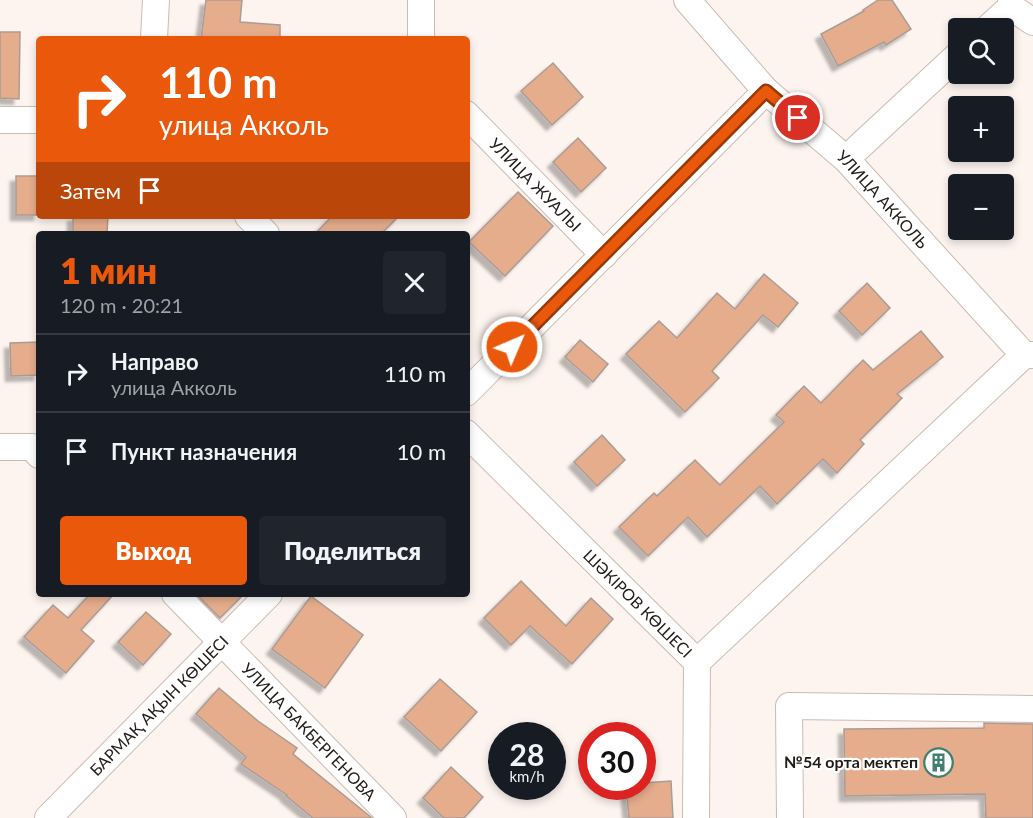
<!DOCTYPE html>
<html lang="ru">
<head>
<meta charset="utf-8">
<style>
	:root { --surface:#171b24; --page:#20242c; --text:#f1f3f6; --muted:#9ea1a6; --line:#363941; --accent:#ea580c }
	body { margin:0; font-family:Lato,sans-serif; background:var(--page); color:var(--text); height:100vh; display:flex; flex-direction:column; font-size:22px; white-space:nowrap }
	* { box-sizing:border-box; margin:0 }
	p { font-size:20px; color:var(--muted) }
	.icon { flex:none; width:33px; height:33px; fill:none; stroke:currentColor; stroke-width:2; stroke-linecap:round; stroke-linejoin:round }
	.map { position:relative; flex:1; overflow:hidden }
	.details { position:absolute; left:36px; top:231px; width:434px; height:366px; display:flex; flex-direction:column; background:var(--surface); border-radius:6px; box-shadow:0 3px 9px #0003 }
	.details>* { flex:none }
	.hud { position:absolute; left:36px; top:36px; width:434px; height:183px; border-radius:6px; box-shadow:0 3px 9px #0003; background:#ea580c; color:#fff; overflow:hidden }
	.tools { position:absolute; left:948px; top:18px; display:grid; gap:12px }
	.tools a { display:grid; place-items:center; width:66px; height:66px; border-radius:6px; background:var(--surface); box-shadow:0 3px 9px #0003; font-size:30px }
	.speed { position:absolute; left:488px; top:722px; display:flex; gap:12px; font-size:30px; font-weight:700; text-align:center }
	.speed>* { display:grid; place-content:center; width:78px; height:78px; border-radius:50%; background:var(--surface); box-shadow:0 3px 9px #0003; line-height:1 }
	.speed small { font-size:15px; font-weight:400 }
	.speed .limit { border:9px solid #d22; background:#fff; color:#111 }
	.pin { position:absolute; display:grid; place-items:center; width:51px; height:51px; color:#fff; margin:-26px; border:3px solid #fff; border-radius:50%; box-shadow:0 2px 6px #0007 }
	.me { position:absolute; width:66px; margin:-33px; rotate:45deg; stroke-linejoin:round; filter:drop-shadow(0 0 4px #0008) }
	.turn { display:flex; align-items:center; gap:21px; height:126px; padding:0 24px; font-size:27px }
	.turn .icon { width:78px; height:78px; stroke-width:2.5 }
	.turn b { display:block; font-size:42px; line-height:51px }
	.then { display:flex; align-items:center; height:57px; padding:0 24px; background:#0003; gap:12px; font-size:22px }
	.round { display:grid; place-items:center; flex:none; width:63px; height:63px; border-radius:6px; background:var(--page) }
	.summary { display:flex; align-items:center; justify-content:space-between; height:102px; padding:0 24px }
	h1 { font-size:36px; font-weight:800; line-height:45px; color:var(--accent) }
	.primary-button { display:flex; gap:12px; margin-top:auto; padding:12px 24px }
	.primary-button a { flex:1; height:69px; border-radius:6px; background:var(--accent); color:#fff; font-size:24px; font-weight:800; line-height:69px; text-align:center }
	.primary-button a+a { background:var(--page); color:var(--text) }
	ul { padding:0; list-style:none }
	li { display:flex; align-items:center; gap:18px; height:78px; padding:0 24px; border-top:2px solid var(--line) }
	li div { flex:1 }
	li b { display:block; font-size:22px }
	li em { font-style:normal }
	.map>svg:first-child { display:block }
	.building { fill:#e6ad8d; stroke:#aa9c95; stroke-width:1.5; filter:url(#shadow) }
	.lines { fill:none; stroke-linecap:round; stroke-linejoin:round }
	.minor-casing { stroke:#cabbb3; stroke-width:28 }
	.minor { stroke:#fff; stroke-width:26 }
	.route-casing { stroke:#983908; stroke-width:15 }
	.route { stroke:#ea580c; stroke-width:10 }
	.labels { text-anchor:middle; stroke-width:4.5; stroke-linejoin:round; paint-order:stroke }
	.street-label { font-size:16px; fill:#201b18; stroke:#fff }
	.poi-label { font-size:16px; font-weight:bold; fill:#201b18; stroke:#fff; text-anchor:end }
</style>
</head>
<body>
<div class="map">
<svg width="1033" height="818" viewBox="0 0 1033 818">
	<defs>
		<filter id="shadow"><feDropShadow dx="-5.5" dy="5.5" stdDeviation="1.5" flood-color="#0004"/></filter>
	</defs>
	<rect width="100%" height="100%" fill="#fdf4ef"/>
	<g class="building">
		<polygon points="206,0 242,0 240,22 280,25 280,39 201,39"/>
		<polygon points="878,0 892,0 911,29 886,45 884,42 838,66 821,34 864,11 863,10"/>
		<polygon points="0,32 20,32 19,99 0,98"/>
		<polygon points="553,63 583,97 552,125 521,91"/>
		<polygon points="578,138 606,168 581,192 553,162"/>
		<rect x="16" y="176" width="23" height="39"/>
		<polygon points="518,192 553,226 505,276 469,242"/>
		<polygon points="73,216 108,216 107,234 73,234"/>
		<polygon points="332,216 399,216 381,234 315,234"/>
		<polygon points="764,274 798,303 778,327 763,315 712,371 719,378 685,412 626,354 659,321 677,338 717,293 735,309"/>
		<polygon points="867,283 890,308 862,335 839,311"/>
		<polygon points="921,331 943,357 897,394 902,398 860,440 864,444 837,473 823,459 777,504 760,486 707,537 688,517 648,556 619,527 654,493 657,496 695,460 720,485 784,422 776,415 804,386 821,403 863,360 873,370"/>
		<polygon points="580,340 608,364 593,382 565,357"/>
		<polygon points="39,342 39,375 11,376 10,343"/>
		<polygon points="602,435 625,460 597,486 574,462"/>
		<polygon points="521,581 566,626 591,598 613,619 572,664 530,626 511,645 484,618"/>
		<polygon points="90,594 114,594 81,630 94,641 66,673 24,637 53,605 68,618"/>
		<polygon points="196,594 244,594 220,618"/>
		<polygon points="311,596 363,635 325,688 272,649"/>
		<polygon points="146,612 171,634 143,665 118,642"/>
		<polygon points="440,679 477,712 441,751 404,717"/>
		<polygon points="219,688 258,721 297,748 293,754 372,818 313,818 286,796 287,795 241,764 246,757 196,714"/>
		<polygon points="984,723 1033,724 1033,818 986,818 985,794 845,796 844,729 984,728"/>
		<polygon points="451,767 483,797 464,818 444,818 423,798"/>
		<polygon points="671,781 673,818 629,818 626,786 642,786 642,783"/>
	</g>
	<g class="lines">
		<defs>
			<g id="minor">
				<path id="s1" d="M687,0L766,91L846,159L1024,355"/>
				<polyline points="1011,7 1033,22"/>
				<polyline points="988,28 1011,7 1011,0"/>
				<polyline points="154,39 156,0"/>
				<polyline points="421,39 421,0"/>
				<path id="s2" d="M466,114L604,255"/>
				<polyline points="0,120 39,120"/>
				<polyline points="846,159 958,55"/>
				<polyline points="248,216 266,234"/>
				<polyline points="466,393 766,91"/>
				<path id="s3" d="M466,433L697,662L696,818"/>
				<polyline points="0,447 32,447 39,455"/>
				<path id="s4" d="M175,594L393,818"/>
				<polyline points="697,662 1024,355 1033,355"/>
				<path id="s5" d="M48,818L269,594"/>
				<polyline points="790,818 789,706 1033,709"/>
			</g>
		</defs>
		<use href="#minor" class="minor-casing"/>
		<use href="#minor" class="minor"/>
	</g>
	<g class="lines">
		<defs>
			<polyline id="route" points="512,347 766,91 798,118"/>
		</defs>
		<use href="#route" class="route-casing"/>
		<use href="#route" class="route"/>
	</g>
	<defs>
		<symbol id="building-ring" viewBox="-11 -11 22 22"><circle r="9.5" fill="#fff" stroke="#41806e" stroke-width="1.5"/><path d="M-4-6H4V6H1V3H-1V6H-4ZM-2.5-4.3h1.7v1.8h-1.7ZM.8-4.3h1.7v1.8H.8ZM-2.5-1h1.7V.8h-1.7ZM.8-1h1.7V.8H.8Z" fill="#41806e"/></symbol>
	</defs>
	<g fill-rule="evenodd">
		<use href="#building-ring" x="922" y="746" width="33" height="33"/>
	</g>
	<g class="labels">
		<g class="street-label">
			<text dy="6" stroke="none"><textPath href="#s2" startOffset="99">УЛИЦА ЖУАЛЫ</textPath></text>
			<text dy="6" stroke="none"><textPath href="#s1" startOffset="280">УЛИЦА АККОЛЬ</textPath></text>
			<text dy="6" stroke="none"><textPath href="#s3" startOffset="242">ШӘКІРОВ КӨШЕСІ</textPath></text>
			<text dy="6" stroke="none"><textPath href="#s5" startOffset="158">БАРМАҚ АҚЫН КӨШЕСІ</textPath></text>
			<text dy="6" stroke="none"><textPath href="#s4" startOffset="192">УЛИЦА БАКБЕРГЕНОВА</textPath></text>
		</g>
		<g class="poi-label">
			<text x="918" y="768">№54 орта мектеп</text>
		</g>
	</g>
</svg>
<div class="tools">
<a><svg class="icon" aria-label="search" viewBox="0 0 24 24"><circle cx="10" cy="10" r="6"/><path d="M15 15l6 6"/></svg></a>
<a>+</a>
<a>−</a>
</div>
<div class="speed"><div>28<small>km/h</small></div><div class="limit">30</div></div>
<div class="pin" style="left:798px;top:118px;background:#d93025"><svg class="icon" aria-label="arrive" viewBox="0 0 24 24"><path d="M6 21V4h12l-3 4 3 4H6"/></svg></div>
<svg class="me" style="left:512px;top:347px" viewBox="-20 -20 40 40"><circle r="17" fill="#ea580c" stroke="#fff" stroke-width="3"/><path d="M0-11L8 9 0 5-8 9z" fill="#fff"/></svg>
<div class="hud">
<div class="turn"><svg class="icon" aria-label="right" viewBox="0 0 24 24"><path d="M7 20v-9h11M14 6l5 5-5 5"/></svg><div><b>110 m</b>улица Акколь</div></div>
<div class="then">Затем<svg class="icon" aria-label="arrive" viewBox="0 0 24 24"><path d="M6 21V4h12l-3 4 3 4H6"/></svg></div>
</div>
<section class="details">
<div class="summary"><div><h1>1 мин</h1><p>120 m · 20:21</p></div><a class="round"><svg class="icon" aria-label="close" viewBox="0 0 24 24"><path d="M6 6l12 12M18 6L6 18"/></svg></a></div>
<ul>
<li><svg class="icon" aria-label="right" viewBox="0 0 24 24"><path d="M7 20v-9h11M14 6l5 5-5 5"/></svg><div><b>Направо</b><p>улица Акколь</p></div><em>110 m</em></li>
<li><svg class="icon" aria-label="arrive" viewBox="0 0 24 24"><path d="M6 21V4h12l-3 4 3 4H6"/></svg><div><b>Пункт назначения</b></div><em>10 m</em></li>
</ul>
<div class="primary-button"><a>Выход</a><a>Поделиться</a></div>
</section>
</div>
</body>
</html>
